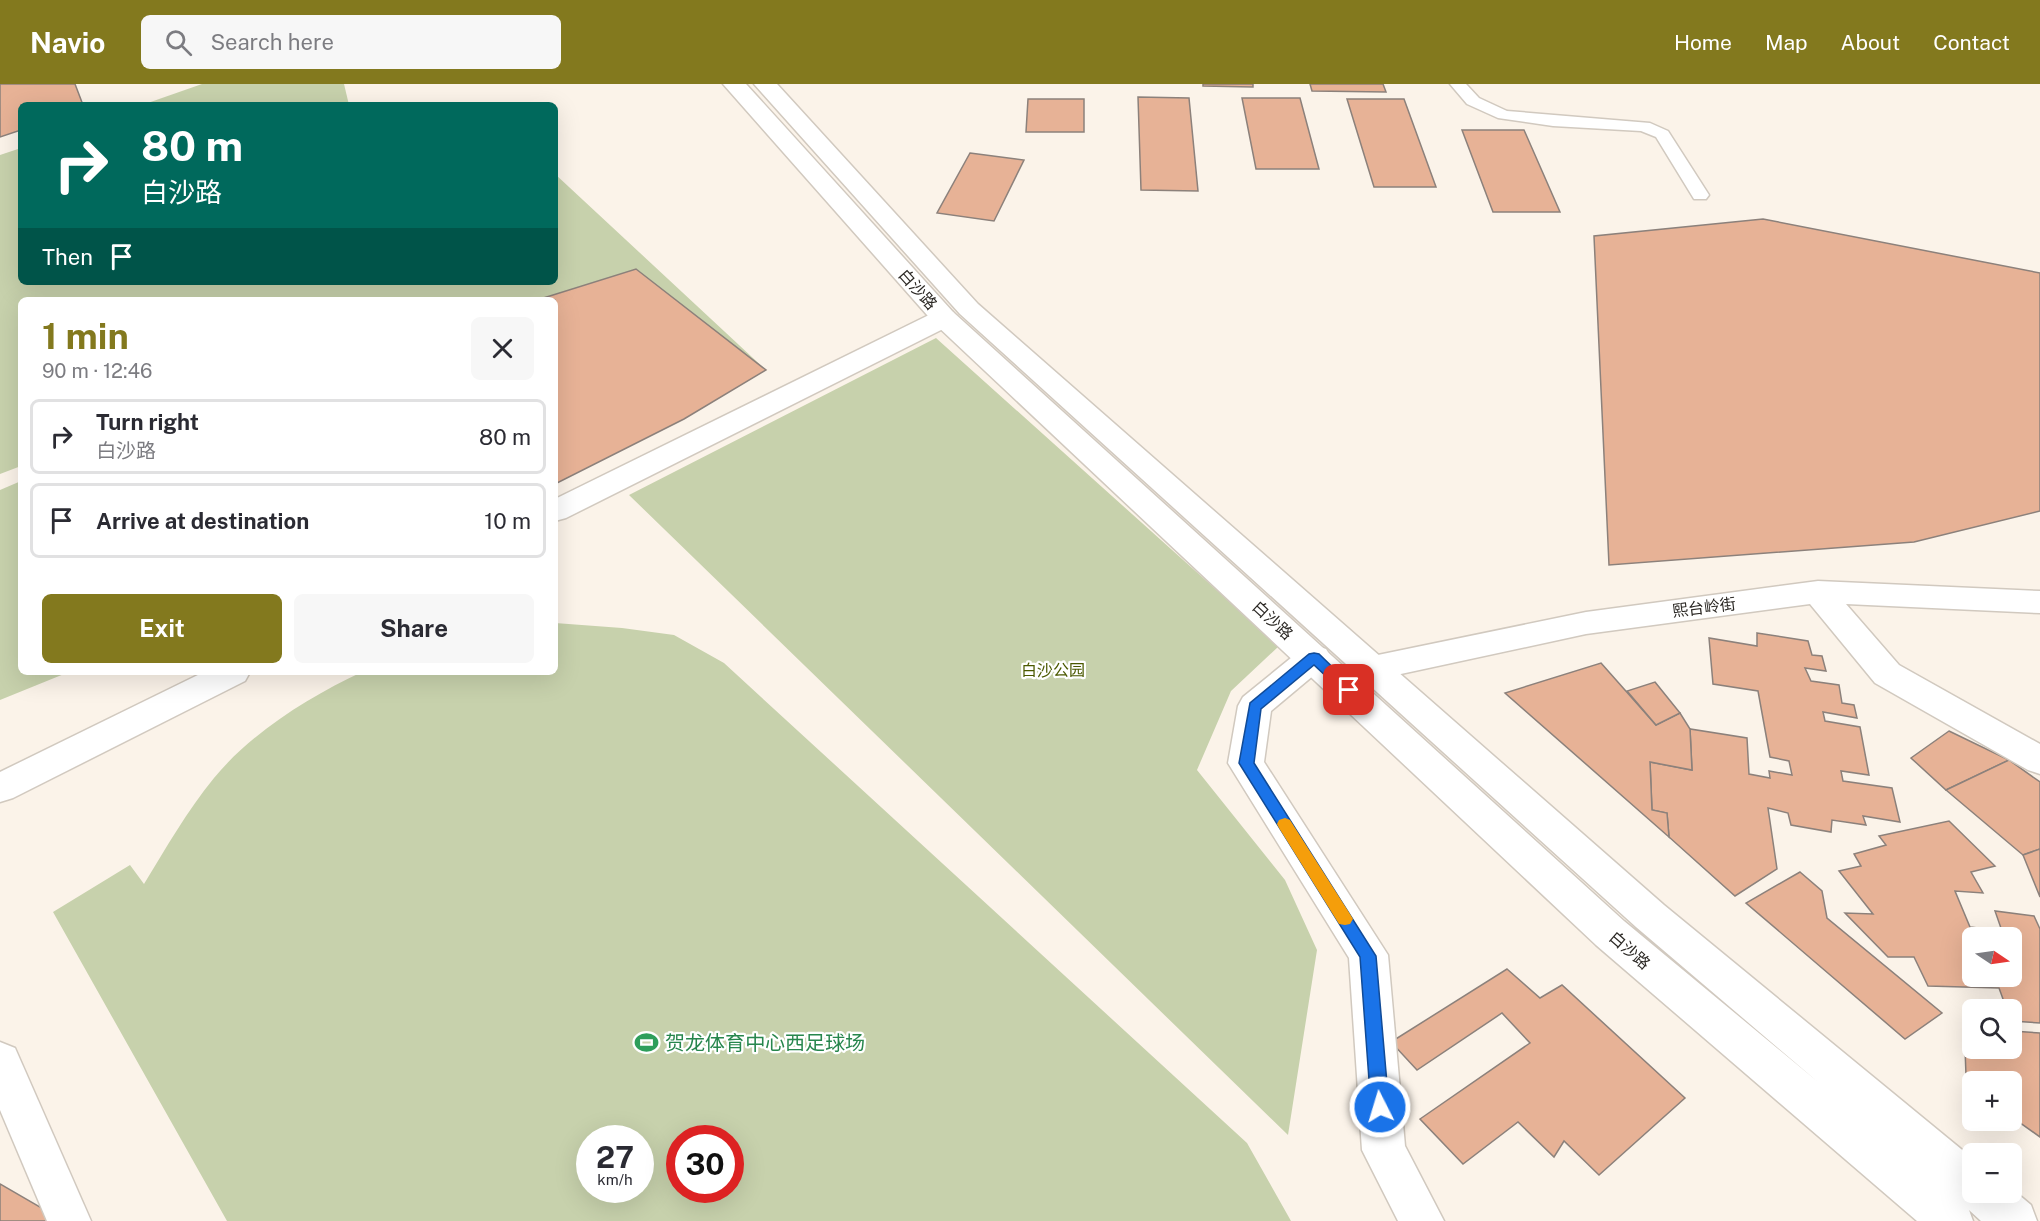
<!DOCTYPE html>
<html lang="en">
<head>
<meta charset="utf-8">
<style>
	:root { --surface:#fff; --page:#f7f7f7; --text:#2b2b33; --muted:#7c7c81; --line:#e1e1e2; --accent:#83791e }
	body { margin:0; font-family:"Public Sans","Noto Sans SC",sans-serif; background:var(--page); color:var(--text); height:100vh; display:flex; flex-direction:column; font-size:22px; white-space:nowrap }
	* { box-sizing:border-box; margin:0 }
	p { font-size:20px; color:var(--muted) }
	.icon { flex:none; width:33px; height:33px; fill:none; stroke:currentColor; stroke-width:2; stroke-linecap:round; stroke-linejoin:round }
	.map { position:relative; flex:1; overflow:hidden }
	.drawer { position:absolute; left:18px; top:213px; width:540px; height:378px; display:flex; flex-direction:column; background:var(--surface); border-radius:9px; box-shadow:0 6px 24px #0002 }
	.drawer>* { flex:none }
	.top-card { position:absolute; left:18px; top:18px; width:540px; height:183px; border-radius:9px; box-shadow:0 6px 24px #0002; background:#00695c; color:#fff; overflow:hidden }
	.needle { width:39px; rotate:103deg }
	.fabs { position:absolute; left:1962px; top:843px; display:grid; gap:12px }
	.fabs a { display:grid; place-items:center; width:60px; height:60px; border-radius:9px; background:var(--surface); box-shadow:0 6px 24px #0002; font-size:30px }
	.speed { position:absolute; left:576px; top:1041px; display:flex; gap:12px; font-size:30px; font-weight:700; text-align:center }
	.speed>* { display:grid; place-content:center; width:78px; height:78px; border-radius:50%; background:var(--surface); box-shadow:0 6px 24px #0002; line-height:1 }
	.speed small { font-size:15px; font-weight:400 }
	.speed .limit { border:9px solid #d22; background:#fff; color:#111 }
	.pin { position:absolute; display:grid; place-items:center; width:51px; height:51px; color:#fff; margin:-26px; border-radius:12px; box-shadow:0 3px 9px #0006 }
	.me { position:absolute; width:66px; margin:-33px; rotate:355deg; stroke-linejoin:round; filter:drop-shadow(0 0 4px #0008) }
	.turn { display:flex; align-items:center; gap:21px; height:126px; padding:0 24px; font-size:27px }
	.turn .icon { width:78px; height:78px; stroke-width:2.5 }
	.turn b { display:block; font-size:42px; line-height:51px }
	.then { display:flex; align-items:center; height:57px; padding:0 24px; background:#0003; gap:12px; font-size:22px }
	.round { display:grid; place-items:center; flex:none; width:63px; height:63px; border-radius:9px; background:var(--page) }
	.headline { display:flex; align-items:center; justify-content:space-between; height:102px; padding:0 24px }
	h1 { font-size:36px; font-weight:700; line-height:45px; color:var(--accent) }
	.primary-button { display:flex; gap:12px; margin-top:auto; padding:12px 24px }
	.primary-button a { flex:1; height:69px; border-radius:9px; background:var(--accent); color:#fff; font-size:24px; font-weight:700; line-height:69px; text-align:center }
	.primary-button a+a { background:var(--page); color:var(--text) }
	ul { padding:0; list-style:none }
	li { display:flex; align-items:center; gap:18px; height:75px; margin:0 12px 9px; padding:0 12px; border:3px solid var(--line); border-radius:9px }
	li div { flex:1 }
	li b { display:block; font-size:22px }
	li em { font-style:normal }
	header { display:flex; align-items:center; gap:36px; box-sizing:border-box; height:84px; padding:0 30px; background:var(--accent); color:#fff }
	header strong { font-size:28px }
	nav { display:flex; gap:33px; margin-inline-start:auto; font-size:21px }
	.search { width:420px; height:54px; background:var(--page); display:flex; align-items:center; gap:15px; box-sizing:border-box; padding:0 21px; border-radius:9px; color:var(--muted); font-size:22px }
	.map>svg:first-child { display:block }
	.green { fill:#c7d1ac; fill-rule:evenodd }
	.building { fill:#e7b296; stroke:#8c817b; stroke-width:1.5; fill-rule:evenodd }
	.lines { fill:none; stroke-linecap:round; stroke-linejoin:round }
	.lane-casing { stroke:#d1c9bf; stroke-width:3 }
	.street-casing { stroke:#d1c9bf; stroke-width:3 }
	.secondary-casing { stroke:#d1c9bf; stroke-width:3 }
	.lane { fill:#fff; fill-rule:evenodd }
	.street { fill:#fff; fill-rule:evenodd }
	.secondary { fill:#fff; fill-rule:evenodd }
	.route { fill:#1a73e8; stroke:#114b97; stroke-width:1.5 }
	.slow { fill:#f59e0b }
	.labels { text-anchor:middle; stroke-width:4.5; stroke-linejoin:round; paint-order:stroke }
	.street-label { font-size:16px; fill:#2c2925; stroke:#fff }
	.park-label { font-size:16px; fill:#4b5900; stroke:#fff }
	.near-leisure-label { font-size:20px; fill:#27864d; stroke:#fff; text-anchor:start }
</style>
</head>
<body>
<header>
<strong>Navio</strong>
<div class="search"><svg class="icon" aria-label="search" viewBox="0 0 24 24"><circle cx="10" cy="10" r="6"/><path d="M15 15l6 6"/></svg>Search here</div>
<nav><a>Home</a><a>Map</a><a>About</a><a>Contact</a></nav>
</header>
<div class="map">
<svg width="2040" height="1137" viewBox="0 0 2040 1137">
	<rect width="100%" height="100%" fill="#fbf3e9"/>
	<g class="green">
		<polygon points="202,0 344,0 349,21 142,21"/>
		<polygon points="21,64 21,198 555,198 555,90 766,286 555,390 555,216 21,216 21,382 0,390 0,71"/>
		<polygon points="936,254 1279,562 1231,607 1197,686 1285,796 1317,866 1288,1051 629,411"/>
		<polygon points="21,397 21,588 69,588 0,616 0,406"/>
		<path d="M555,539L622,544L674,551L724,579L1247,1059L1291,1137H227L53,828L130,781L144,800C166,764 187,727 214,694C251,649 310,612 362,588H555ZM640,1054V1106H590V1054ZM680,1054H730V1106H680Z"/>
	</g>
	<g class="building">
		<polygon points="0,0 75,0 83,21 21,21 21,46 0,53"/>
		<polygon points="1203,0 1253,0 1253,3 1203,2"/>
		<polygon points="1310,0 1383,0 1386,8 1312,7"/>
		<polygon points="1138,13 1189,14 1198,107 1141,106"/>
		<polygon points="1242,14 1300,14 1319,85 1256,85"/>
		<polygon points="1028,15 1084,15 1084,48 1026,48"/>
		<polygon points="1347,15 1404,15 1436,103 1374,103"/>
		<polygon points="1462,46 1524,46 1560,128 1493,128"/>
		<polygon points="970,69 1024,76 994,137 937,129"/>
		<polygon points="1763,135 2040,189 2040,427 1914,458 1609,481 1594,152"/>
		<polygon points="636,185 766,286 684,335 555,400 555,216 537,216"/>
		<polygon points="1757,549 1808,557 1812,571 1822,572 1826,587 1805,584 1811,597 1839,601 1842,619 1854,621 1857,634 1823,628 1825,637 1860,643 1869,691 1841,687 1843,697 1892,704 1900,738 1863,732 1866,741 1832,736 1831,748 1791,741 1788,729 1768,724 1777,785 1735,812 1669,753 1667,729 1652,726 1650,678 1692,686 1690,645 1747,654 1749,690 1770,694 1769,687 1792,691 1789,677 1770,673 1758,607 1713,600 1709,554 1757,562"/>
		<polygon points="1601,579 1656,641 1680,629 1690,645 1692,686 1650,678 1652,726 1667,729 1669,753 1505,609"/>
		<polygon points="1655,598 1680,629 1656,641 1627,607"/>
		<polygon points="1949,647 2009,676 1946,706 1911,674"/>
		<polygon points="2009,676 2040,698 2040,765 2023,771 1946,706"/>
		<path d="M1949,737L1995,782L1971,788L1983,809L1955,807L1970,843L2002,847L1995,827L2034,832L2040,845V939L2012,937V926H2007L1999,904L1928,902L1914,873H1888L1845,829L1873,830L1839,787L1861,782L1854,770L1886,761L1879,752ZM1972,854H2012V892H1972Z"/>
		<polygon points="2040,765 2040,813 2023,771"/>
		<polygon points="1800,788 1822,807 1827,834 1942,929 1905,955 1746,819"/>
		<polygon points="1507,885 1540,914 1562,901 1685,1014 1599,1091 1564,1057 1554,1073 1518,1038 1463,1080 1420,1035 1530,959 1502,929 1417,986 1391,958"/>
		<polygon points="2012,947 2040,949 2040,1053 2012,1033 2012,998 1972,998 1966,991 1965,965 1972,956 1972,964 2012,964"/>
		<polygon points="0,1100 64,1137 0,1137"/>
	</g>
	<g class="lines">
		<defs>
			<polygon id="lane" points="1450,0 1466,0 1479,14 1507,27 1650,39 1668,47 1709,111 1706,115 1694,115 1656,53 1641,47 1553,42 1498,34 1467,20"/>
			<g id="street">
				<polygon points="944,226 953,228 957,234 953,240 566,434 555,437 555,415 935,228"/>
				<polygon points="1818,497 2040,507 2040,529 1846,520 1899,581 2040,660 2040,690 2028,686 1875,599 1810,520 1586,550 1373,596 1361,593 1356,584 1361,575 1373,572 1586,528"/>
				<polygon points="1314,561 1326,565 1331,573 1326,581 1271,627 1264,678 1388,871 1405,1062 1444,1137 1398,1137 1362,1066 1349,874 1228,679 1238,622 1243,613 1302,565"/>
				<polygon points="204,588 250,588 245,597 13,714 0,718 0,688"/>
				<polygon points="0,958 15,964 91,1137 47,1137 0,1026"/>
			</g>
			<polygon id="secondary" points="723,0 746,0 953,228 1624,837 1818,998 1636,843 960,230 754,0 777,0 978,220 1664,821 1972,1074 1972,1108 2012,1108 2012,1105 2031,1121 2037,1137 1981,1137 1969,1126 1973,1137 1917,1137 1596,861 935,240"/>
		</defs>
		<use href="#lane" class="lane-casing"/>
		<use href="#street" class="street-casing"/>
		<use href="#secondary" class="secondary-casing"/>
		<use href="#lane" class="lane"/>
		<use href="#street" class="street"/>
		<use href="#secondary" class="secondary"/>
	</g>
	<polygon class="route" points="1314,569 1319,570 1356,606 1349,611 1344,609 1314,581 1261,625 1254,679 1376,872 1389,1023 1386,1029 1380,1031 1374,1029 1371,1023 1360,873 1239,679 1250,619 1309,570"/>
	<polygon class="slow" points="1285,734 1290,736 1350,830 1353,835 1350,840 1345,841 1339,840 1279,744 1277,740 1279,736"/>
	<defs>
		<symbol id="stadium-bare" viewBox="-9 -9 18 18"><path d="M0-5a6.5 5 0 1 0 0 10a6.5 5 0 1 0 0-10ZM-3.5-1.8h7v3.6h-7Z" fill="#2e9e5b" stroke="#fff" stroke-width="2.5" paint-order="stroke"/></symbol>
	</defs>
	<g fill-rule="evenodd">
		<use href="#stadium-bare" x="630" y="942" width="33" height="33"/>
	</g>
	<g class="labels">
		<g class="street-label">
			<text transform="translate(918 205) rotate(48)" y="6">白沙路</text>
			<text transform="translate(1704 523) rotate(-7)" y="6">熙台岭街</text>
			<text transform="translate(1273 536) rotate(43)" y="6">白沙路</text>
			<text transform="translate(1630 866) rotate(41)" y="6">白沙路</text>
		</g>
		<g class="park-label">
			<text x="1053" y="592">白沙公园</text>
		</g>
		<g class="near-leisure-label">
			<text x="665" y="966">贺龙体育中心西足球场</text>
		</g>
	</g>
</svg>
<div class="fabs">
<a><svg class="needle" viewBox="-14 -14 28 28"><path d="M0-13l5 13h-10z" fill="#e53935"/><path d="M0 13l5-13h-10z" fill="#7c7c81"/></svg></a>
<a><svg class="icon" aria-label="search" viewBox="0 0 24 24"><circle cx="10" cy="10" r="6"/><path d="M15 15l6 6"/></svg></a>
<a>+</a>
<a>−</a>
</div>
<div class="speed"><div>27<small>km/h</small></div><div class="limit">30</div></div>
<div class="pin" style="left:1349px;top:606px;background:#d93025"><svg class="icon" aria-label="arrive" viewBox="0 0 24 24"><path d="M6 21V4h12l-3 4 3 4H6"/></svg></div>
<svg class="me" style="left:1380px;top:1023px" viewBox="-20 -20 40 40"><circle r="17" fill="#1a73e8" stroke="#fff" stroke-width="3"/><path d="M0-11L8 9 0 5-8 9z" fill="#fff"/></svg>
<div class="top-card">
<div class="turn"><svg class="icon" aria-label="right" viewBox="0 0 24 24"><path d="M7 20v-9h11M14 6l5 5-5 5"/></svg><div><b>80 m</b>白沙路</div></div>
<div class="then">Then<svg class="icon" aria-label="arrive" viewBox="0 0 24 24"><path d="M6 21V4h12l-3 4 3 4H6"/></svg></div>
</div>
<section class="drawer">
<div class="headline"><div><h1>1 min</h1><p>90 m · 12:46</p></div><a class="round"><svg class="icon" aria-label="close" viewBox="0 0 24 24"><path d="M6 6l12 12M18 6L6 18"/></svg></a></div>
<ul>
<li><svg class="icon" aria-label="right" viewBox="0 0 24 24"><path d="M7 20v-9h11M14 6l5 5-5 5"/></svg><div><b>Turn right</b><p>白沙路</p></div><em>80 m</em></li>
<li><svg class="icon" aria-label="arrive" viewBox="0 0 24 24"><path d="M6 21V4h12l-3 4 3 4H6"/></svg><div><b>Arrive at destination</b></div><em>10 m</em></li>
</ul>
<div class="primary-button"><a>Exit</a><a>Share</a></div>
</section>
</div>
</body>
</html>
